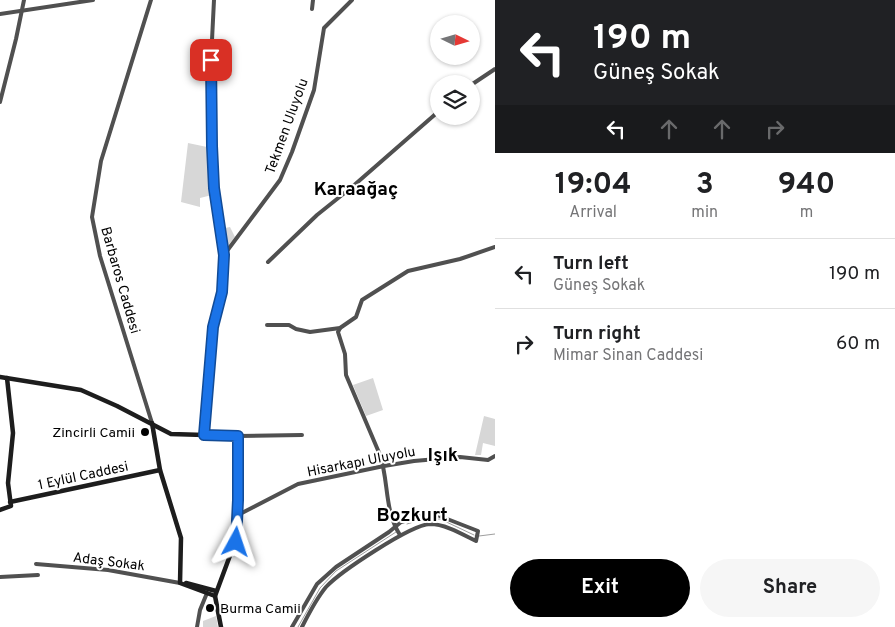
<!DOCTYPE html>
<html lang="en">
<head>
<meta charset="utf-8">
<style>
	:root { --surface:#fff; --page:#f6f6f6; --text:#202124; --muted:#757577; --line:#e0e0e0; --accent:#000 }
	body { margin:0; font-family:Overpass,sans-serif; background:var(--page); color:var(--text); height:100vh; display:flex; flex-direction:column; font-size:19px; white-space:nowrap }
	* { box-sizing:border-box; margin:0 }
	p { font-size:16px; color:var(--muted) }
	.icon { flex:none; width:28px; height:28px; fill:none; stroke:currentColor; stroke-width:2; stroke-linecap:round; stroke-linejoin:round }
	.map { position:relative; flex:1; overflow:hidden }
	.drawer { display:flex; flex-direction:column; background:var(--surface); width:400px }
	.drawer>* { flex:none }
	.top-card { background:#202124; color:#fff; overflow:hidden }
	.needle { width:32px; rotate:95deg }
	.tools { position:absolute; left:430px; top:15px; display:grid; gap:10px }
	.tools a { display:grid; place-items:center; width:50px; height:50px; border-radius:50%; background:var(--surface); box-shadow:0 1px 4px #0004; font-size:25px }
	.pin { position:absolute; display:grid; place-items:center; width:42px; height:42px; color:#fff; margin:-21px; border-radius:10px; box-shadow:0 2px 8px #0006 }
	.me { position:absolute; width:55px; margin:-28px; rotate:5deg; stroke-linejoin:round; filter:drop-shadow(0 0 4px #0008) }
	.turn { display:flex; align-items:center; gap:18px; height:105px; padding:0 15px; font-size:22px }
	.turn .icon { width:65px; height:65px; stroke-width:2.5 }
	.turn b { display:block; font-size:35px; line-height:42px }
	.lanes { display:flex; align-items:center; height:48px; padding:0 15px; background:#0003; justify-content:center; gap:25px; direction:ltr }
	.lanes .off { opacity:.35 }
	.eta { display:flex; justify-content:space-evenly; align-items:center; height:85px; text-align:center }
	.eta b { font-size:30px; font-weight:700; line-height:35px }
	.action { display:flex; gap:10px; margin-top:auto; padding:10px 15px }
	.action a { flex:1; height:58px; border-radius:30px; background:var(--accent); color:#fff; font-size:20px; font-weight:700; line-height:58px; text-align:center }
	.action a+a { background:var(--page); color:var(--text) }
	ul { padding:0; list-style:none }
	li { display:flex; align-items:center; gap:15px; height:70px; padding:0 15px; border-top:1px solid var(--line) }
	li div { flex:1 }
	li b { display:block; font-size:19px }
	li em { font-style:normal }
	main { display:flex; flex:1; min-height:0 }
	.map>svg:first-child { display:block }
	.green { fill:#d7d7d7 }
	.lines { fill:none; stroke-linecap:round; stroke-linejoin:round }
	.stream { stroke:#9e9e9e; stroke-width:1 }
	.tertiary { stroke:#505050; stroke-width:4 }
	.secondary { stroke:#1d1d1d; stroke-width:4.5 }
	.route-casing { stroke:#114b97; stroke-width:12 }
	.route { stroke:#1a73e8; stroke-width:9 }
	.poi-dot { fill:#000; stroke:#fff; stroke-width:2 }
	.labels { text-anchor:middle; stroke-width:4; stroke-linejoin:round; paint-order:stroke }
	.street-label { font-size:14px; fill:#000; stroke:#fff }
	.poi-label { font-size:14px; fill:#000; stroke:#fff; text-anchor:end }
	.district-label { font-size:19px; font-weight:bold; fill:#000; stroke:#fff }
</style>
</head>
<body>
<main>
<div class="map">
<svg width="495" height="627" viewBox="0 0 495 627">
	<rect width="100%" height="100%" fill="#fff"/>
	<g class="green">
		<polygon points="454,16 465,24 440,24"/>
		<polygon points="188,143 207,147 212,195 200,198 200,207 181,202"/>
		<polygon points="230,227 235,237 227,247 225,228"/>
		<polygon points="373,378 383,410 366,416 353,385"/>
		<polygon points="484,416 495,419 495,446 483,443 481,455 475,455"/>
		<polygon points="216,616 218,627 203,627 203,621"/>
	</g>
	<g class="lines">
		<g class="stream">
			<polyline points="407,524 420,520 440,519 474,535"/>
			<polyline points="479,536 495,534"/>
			<polyline points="298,627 320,588 336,571 396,532"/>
		</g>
		<g class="tertiary">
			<polyline points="151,0 101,161 92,217 100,256 152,423"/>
			<polyline points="312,9 313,0"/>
			<polyline points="0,14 93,0"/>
			<polyline points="471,85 495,69"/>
			<polyline points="0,102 16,39 24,0"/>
			<polyline points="224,255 280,180 292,152 314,90 324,28 352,0"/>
			<polyline points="268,262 317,215 352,187 439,111"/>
			<polyline points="267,325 289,325 296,329 310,332 340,328 356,317 362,300 408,271 460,259 495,247"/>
			<path d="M340,328L338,332L345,354L346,375L380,455C389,482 384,510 400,535"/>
			<polyline points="204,435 213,327 222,292 224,255 214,188 212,158 211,60 214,0"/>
			<polyline points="238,436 302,435"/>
			<polyline points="238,515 298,484 384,466 414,461 460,457 488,460 495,456"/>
			<polyline points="36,564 108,570 180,583"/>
			<polyline points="0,577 38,575"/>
			<polyline points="197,627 200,610 207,593"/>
			<path d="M292,627L317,584L336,567L389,532L401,522L429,514L437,515L478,531L476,541C462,534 445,524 430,524C410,525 340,572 326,587C316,599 309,613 302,627"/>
		</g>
		<g class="secondary">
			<polyline points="0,377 81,390 117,406 171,434 238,436 238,515 235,542 215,596 221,627"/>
			<polyline points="152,423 160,470 181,538 180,583 215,596"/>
			<polyline points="10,502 160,470"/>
			<polyline points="0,510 11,506 8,483 13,433 7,378"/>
			<polyline points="186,583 216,591"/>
		</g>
	</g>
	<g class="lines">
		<defs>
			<polyline id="route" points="211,60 212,146 214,188 224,255 222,292 213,327 204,435 238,436 238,500 236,542"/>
		</defs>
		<use href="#route" class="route-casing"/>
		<use href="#route" class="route"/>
	</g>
	<g class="poi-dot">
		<circle cx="145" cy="432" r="5"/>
		<circle cx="210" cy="608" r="5"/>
	</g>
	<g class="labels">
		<g class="street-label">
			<text transform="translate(286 126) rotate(-70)" y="5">Tekmen Uluyolu</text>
			<text transform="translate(121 280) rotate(74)" y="5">Barbaros Caddesi</text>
			<text transform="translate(361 461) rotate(-11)" y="5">Hisarkapı Uluyolu</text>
			<text transform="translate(83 475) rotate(-12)" y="5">1 Eylül Caddesi</text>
			<text transform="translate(109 561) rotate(7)" y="5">Adaş Sokak</text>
		</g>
		<g class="poi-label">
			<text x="135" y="437">Zincirli Camii</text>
			<text x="220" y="613" text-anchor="start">Burma Camii</text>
		</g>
		<g class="district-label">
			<text x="356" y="195">Karaağaç</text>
			<text x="443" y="461">Işık</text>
			<text x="412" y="521">Bozkurt</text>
		</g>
	</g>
</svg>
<div class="tools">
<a><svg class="needle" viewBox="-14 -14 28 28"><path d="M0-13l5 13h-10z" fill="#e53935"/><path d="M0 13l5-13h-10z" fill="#757577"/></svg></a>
<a><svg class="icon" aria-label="layers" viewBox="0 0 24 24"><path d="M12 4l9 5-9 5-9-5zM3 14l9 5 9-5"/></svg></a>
</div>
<div class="pin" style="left:211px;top:60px;background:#d93025"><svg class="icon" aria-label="arrive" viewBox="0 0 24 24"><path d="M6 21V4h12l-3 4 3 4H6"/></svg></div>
<svg class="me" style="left:236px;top:542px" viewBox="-20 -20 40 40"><path d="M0-17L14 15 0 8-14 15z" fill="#1a73e8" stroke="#fff" stroke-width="4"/></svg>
</div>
<section class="drawer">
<div class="top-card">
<div class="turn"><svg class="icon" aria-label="left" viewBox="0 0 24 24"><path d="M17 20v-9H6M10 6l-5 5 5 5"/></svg><div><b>190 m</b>Güneş Sokak</div></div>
<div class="lanes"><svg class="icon" aria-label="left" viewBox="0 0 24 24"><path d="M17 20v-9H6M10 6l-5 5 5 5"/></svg><svg class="icon off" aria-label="ahead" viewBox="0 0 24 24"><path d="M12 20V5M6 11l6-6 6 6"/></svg><svg class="icon off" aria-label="ahead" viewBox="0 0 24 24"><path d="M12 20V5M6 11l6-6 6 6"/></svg><svg class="icon off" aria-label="right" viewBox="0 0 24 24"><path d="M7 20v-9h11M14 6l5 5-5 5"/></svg></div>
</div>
<div class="eta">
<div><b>19:04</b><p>Arrival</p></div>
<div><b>3</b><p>min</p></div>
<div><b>940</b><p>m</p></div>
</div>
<ul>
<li><svg class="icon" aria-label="left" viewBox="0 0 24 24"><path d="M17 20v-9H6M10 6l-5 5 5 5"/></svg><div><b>Turn left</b><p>Güneş Sokak</p></div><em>190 m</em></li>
<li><svg class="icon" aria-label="right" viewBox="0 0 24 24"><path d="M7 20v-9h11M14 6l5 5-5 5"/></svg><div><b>Turn right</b><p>Mimar Sinan Caddesi</p></div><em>60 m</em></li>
</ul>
<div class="action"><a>Exit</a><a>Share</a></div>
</section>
</main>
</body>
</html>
